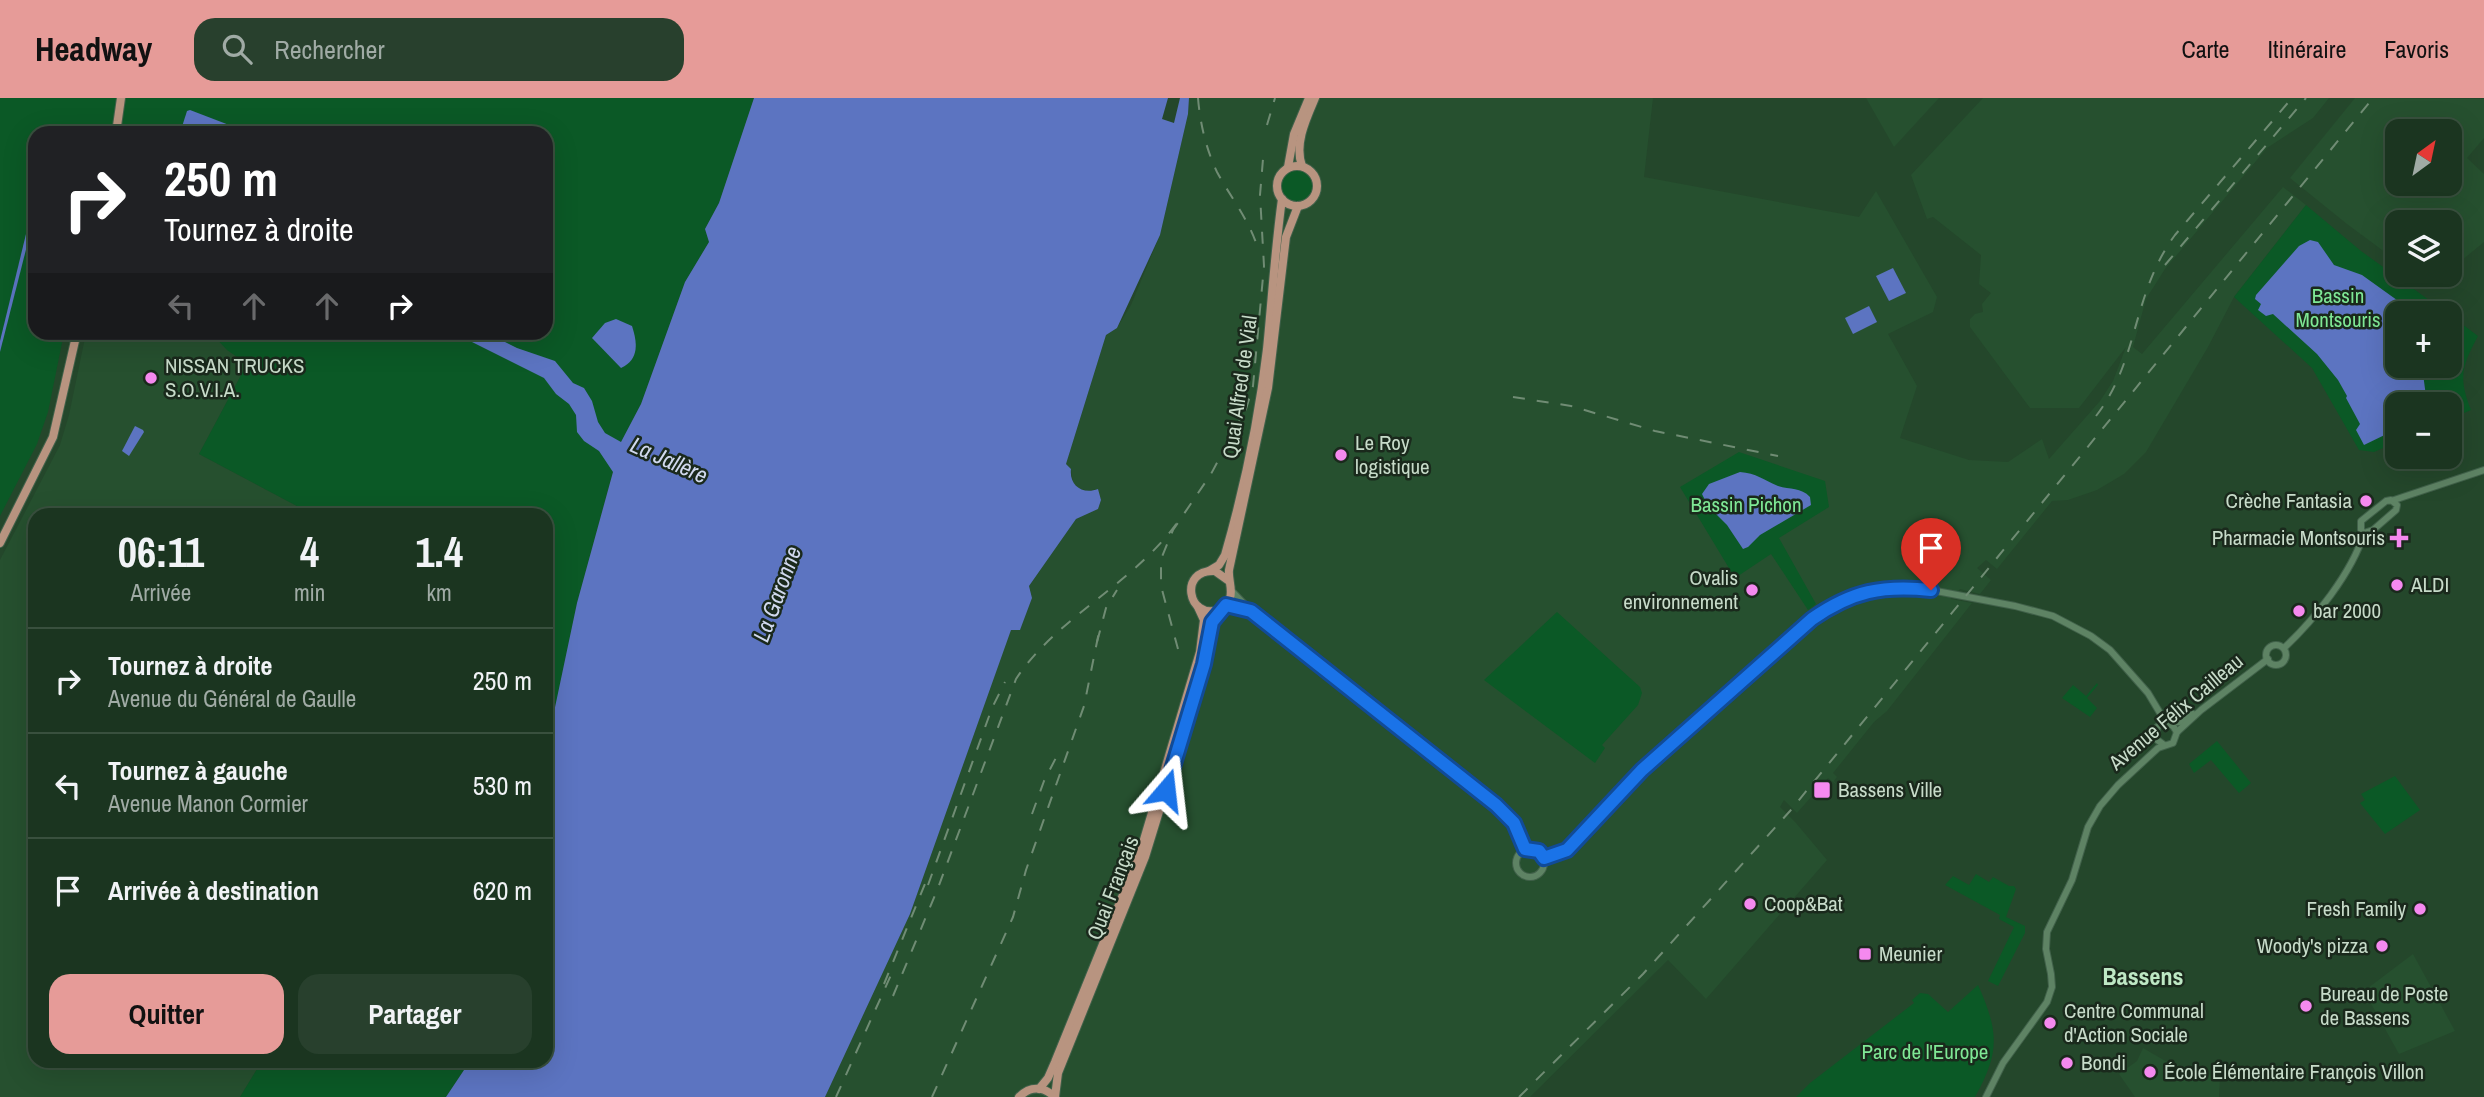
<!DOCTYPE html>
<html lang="fr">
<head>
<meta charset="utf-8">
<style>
	:root { --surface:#1b3520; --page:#28402d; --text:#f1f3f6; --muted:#a0aba5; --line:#39503e; --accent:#e69b98 }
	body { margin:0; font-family:"Archivo Narrow",sans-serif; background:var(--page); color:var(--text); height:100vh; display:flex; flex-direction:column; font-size:26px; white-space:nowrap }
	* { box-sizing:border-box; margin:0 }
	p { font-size:23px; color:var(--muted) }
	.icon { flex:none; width:38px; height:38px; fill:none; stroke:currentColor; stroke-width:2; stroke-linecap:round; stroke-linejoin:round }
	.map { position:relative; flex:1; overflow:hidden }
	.panel { position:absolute; left:28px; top:410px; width:525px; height:560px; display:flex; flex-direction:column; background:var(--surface); border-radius:21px; box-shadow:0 7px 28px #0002,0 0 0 2px var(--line) }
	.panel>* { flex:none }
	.top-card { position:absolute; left:28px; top:28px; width:525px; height:214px; border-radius:21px; box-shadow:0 7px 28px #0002,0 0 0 2px var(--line); background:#202124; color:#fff; overflow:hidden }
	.needle { width:46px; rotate:33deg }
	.controls { position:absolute; left:2385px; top:21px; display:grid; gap:14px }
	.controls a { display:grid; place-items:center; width:77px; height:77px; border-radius:14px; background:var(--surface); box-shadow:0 7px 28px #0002,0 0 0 2px var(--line); font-size:35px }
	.pin { position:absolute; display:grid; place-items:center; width:60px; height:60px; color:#fff; margin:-72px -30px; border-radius:50% 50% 50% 0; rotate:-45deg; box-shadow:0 0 7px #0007 }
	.pin .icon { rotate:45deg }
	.me { position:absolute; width:77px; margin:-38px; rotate:17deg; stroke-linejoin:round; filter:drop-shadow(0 0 5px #0008) }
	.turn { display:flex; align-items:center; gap:24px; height:147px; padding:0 21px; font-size:32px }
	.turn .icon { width:91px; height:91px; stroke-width:2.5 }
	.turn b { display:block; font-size:49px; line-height:60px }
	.lanes { display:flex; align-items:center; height:66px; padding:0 21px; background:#0003; justify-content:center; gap:35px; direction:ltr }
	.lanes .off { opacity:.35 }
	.eta { display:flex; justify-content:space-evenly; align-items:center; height:119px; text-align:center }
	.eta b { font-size:42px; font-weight:800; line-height:49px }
	.cta { display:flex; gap:14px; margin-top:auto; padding:14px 21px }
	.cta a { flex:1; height:80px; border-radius:21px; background:var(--accent); color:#111; font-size:28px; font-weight:800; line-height:80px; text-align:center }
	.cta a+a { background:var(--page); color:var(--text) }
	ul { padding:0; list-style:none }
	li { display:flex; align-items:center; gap:21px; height:105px; padding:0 21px; border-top:2px solid var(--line) }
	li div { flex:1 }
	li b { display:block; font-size:26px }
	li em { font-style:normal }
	header { display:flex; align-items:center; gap:42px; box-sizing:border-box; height:98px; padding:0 35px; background:var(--accent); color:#111 }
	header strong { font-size:33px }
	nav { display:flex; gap:38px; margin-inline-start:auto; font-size:24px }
	.search { width:490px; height:63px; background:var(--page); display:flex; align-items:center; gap:18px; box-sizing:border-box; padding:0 24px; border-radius:21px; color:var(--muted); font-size:26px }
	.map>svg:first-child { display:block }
	.built { fill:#26502f; fill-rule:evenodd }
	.green { fill:#0b5926 }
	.water { fill:#5c74c1 }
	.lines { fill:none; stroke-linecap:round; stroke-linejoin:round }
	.minor-casing { stroke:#41614a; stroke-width:8 }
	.major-casing { stroke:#41614a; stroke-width:10 }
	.minor { stroke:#5e8364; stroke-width:6 }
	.major { stroke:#b89480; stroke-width:8 }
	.rail { stroke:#708c74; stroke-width:2; stroke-dasharray:12 12; stroke-linecap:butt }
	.route-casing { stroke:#114b97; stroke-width:18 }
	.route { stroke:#1a73e8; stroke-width:12 }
	.poi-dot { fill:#f589ef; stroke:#1a291c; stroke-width:2.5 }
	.labels { text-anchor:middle; stroke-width:5; stroke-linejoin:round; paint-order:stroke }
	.park-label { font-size:21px; fill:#7fe895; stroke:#1a291c }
	.poi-label { font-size:21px; fill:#c7dbc9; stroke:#1a291c; text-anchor:start }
	.street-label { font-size:21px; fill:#c7dbc9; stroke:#1a291c }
	.water-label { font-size:23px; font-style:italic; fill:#d1d9ee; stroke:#1a291c }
	.quarter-label { font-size:24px; font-weight:bold; fill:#bee7c4; stroke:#1a291c }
</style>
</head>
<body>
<header>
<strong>Headway</strong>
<div class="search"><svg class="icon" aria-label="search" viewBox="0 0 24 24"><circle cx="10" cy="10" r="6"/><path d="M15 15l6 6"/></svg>Rechercher</div>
<nav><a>Carte</a><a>Itinéraire</a><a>Favoris</a></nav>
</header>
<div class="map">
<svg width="2484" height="999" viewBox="0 0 2484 999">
	<rect width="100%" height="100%" fill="#24472b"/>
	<g class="built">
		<polygon points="1189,0 1653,0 1644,79 1859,119 1876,93 1937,199 1933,214 1888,236 1917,288 1900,340 1969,362 2008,364 2042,341 2049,361 2100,303 2113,283 2126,249 2079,310 2030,310 1970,229 1970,221 1975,216 1983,214 1982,206 1991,195 1979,186 1981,157 1933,119 1927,121 1911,77 1983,0 2329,0 2313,20 2267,50 2165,171 2146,201 2133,249 2142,256 2283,89 2306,107 2234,199 2208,249 2146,354 2124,376 2097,392 2068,402 2052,403 1997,471 1986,462 1977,470 1991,482 1980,496 1960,491 1951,501 1972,505 1887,613 1874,624 1833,675 1837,679 1834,683 1837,687 1828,680 1797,715 1784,702 1780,709 1796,725 1827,762 1706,901 1668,862 1530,999 825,999 910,816 1011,531 1020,532 1032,500 1029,488 1076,421 1098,411 1101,402 1097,391 1088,393 1078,390 1073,385 1071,371 1066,366 1106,237 1117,230 1131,207 1160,137 1188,16"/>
		<polygon points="1866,0 1939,0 1894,49"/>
		<path d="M2355,0L2484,1V40L2467,60L2484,76V144L2450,172V124H2398L2397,163L2347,126L2290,80ZM2398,33H2450V86H2398Z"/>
		<polygon points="86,235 211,235 247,266 199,356 312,416 35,416 35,962 262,963 240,999 0,999 0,462 60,347 69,317"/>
		<polygon points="2413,856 2455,933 2399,956 2364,893"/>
		<polygon points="2143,950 2174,968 2185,982 2196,973 2220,980 2219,999 2135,999 2119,976 2137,963"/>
	</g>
	<g class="green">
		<polygon points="0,0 754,0 719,105 705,131 709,144 685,184 641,306 621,344 577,505 546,652 546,416 312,416 199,356 247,266 227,252 211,235 546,234 546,35 35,35 35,234 64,235 48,314 37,346 0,418"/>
		<circle cx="1296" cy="88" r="16"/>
		<path d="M2306,107L2361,153L2447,215H2398V268H2450V217L2478,238C2462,268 2458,279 2471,312L2450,321V306H2398L2397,344L2374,354L2359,352L2312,270L2234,199Z"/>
		<polygon points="1739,354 1825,383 1829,409 1779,440 1816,506 1808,512 1771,456 1735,480 1680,389"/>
		<polygon points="1557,514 1640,589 1642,595 1638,607 1602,647 1605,650 1595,665 1484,582"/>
		<polygon points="2097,585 2098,587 2087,600 2097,610 2090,619 2062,600 2073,587 2086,598"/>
		<polygon points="2217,643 2251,685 2239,695 2211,662 2194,675 2189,666"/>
		<polygon points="2395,678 2420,712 2385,736 2360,705 2365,702 2361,696"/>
		<polygon points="1976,776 1989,784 1993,779 2009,788 2014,788 2016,791 2006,819 2025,828 2025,835 1998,888 1988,883 2014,829 1999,821 2000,817 1945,787 1953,778 1969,787"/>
		<path d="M1978,887C1999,934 2000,954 1975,999H1796L1810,985L1914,905L1912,902L1920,895L1928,896L1948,914Z"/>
		<polygon points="262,963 262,962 470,963 446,999 240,999"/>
	</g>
	<g class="water">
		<path d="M754,0H1168L1162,21L1174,25L1180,0H1189L1188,16L1160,137L1117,230L1106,237L1066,366L1071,371C1069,387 1082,397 1098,391L1101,402L1098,411L1076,421L1029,488L1032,500L1020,532H1011L910,816L825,999H446L470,963L546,962V652L577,505L613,374L599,353L584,343L577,334L576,317L569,306L556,296L544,280L454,235H487L517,250L555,263L573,285L584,290L592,303L598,324L605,335L621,344L641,306L685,184L709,144L705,131L719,105Z"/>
		<polygon points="190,12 250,35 180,35 187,13"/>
		<polygon points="35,99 35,116 0,254 0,243"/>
		<polygon points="2310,142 2318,144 2334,167 2362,177 2415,215 2398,215 2398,268 2422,268 2427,306 2398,306 2397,331 2364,347 2356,332 2360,326 2346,300 2347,298 2338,282 2317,256 2273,216 2266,218 2258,212 2261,206 2255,201 2256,197 2299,148"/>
		<polygon points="1893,170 1906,195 1889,203 1876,178"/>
		<polygon points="1869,208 1877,224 1853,236 1845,220"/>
		<path d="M616,221L632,228C637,244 640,261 621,270L592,240L605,225Z"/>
		<polygon points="135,328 143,332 144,334 129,358 122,353"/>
		<path d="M1740,374C1756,375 1764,382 1778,388C1790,392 1801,389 1810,399L1811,407L1760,437L1748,449L1743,451L1727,427L1708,408L1702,396L1709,386Z"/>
	</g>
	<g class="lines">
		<defs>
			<g id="minor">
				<polygon points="2391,402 2397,407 2396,412 2373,432 2364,435 2361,432 2361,423 2386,403"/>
				<polyline points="2394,402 2484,372"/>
				<polyline points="1231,492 1251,513 1505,715 1514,725 1525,751"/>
				<polyline points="1226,507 1251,513"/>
				<circle cx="2276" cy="557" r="10"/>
				<path d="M2284,550C2314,522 2352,475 2364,435"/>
				<polyline points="2164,647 2156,641 2157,629 2164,625 2180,624 2193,616"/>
				<circle cx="1530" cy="765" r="14"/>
				<polyline points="1544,760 1567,752 1642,672 1796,534 1827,511 1865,493 1895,490 1931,492 2015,508 2053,518 2091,538 2110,552 2148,595 2166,625 2173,628 2177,634"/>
				<polyline points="1986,999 2003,965 2047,904 2052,889 2051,876 2046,851 2047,834 2072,782 2088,729 2100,708 2118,687 2158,650 2173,645 2177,634 2201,612 2268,561"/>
			</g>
			<g id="major">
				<polyline points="116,35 121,0"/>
				<circle cx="1297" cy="88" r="20"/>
				<path d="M1302,68C1294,46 1306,21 1315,0"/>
				<polyline points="1288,69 1294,36 1309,0"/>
				<polyline points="0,445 53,339 77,234"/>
				<path d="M1209,473L1219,467L1225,457C1244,391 1259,320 1267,251C1272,201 1275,151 1282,101"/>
				<path d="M1229,483L1215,473C1178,471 1188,522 1218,512C1223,510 1227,506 1230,500C1233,491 1228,482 1229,472L1268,290L1286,139L1298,108"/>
				<polyline points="1039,991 1048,980 1055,964 1140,755 1200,554 1204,522 1198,509"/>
				<path d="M1019,999C1030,988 1043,988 1055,999"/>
				<polyline points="1055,999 1058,975 1145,759 1197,590 1212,524 1221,511"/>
			</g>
		</defs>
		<use href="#minor" class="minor-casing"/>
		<use href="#major" class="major-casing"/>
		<use href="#minor" class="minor"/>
		<use href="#major" class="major"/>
		<g class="rail">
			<path d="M1198,0C1200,25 1206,51 1217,74C1231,100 1250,123 1258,151"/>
			<polyline points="1267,27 1275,0"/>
			<polyline points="2165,167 2306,0"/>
			<polyline points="1513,299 1571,308 1655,333 1778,358"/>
			<path d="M2096,318C2139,263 2132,195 2175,137L2292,0"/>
			<polyline points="1097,544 1106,510 1117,492"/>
			<polyline points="1178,551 1161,488 1161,461 1173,432 1211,376 1246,311 1253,288 1264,168 1260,97 1263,61"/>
			<polyline points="1032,716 1044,683 1060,652"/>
			<polyline points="928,787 992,610 1005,584"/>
			<polyline points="884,886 929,776"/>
			<path d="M893,898L938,790L1016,581C1057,519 1132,487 1177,425"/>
			<polyline points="836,999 891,877"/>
			<polyline points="932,999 1013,819 1026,772 1084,608 1099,534"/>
			<polyline points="1519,999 1643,876 1790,713 2373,0"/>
		</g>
	</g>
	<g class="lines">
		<defs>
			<path id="route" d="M1166,692L1204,566L1212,524L1226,507L1251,513L1496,707L1514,725L1525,751L1539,753L1544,760L1567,752L1642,672L1812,521C1852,493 1882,487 1931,492"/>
		</defs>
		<use href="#route" class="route-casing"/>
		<use href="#route" class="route"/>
	</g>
	<g class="poi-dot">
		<circle cx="151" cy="280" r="7"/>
		<circle cx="1341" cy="357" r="7"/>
		<circle cx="2366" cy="403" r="7"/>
		<path d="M2395.5 429.5h7v7h7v7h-7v7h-7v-7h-7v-7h7z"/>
		<circle cx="2397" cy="487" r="7"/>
		<circle cx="1752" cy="492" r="7"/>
		<circle cx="2299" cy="513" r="7"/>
		<rect x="1813" y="683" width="18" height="18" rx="3.5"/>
		<circle cx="1750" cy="806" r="7"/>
		<circle cx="2420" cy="811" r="7"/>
		<circle cx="2382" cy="848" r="7"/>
		<rect x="1858" y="849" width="14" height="14" rx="3.5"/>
		<circle cx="2306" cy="908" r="7"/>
		<circle cx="2050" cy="925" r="7"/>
		<circle cx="2067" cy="965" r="7"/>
		<circle cx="2150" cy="974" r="7"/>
	</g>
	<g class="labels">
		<g class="park-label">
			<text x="2338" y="205">Bassin<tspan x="2338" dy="24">Montsouris</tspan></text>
			<text x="1746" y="414">Bassin Pichon</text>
			<text x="1925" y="961">Parc de l'Europe</text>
		</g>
		<g class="poi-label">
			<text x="165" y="275">NISSAN TRUCKS<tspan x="165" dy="24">S.O.V.I.A.</tspan></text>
			<text x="1355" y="352">Le Roy<tspan x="1355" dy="24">logistique</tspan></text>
			<text x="2352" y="410" text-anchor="end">Crèche Fantasia</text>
			<text x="2385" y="447" text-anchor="end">Pharmacie Montsouris</text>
			<text x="1738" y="487" text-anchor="end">Ovalis<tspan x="1738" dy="24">environnement</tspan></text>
			<text x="2411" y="494">ALDI</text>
			<text x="2313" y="520">bar 2000</text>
			<text x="1838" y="699">Bassens Ville</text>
			<text x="1764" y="813">Coop&amp;Bat</text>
			<text x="2406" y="818" text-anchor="end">Fresh Family</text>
			<text x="2368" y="855" text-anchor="end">Woody's pizza</text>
			<text x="1879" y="863">Meunier</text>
			<text x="2320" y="903">Bureau de Poste<tspan x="2320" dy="24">de Bassens</tspan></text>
			<text x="2064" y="920">Centre Communal<tspan x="2064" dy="24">d'Action Sociale</tspan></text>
			<text x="2081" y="972">Bondi</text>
			<text x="2164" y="981">École Élémentaire François Villon</text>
		</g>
		<g class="street-label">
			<text transform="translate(1240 289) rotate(-82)" y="7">Quai Alfred de Vial</text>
			<text transform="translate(2176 614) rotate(-40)" y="7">Avenue Félix Cailleau</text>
			<text transform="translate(1113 790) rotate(-69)" y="7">Quai Français</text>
		</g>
		<g class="water-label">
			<text transform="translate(669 362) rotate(24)" y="8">La Jallère</text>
			<text transform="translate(777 496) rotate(-70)" y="8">La Garonne</text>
		</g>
		<g class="quarter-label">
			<text x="2143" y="887">Bassens</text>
		</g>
	</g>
</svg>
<div class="controls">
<a><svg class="needle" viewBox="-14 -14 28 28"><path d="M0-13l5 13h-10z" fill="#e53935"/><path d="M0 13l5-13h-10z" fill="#a0aba5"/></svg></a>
<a><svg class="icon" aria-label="layers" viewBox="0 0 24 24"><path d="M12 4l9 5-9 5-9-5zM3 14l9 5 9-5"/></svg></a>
<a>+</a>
<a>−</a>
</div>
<div class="pin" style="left:1931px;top:492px;background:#d93025"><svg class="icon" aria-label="arrive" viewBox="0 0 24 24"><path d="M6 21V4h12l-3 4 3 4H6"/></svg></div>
<svg class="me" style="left:1166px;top:692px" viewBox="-20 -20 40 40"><path d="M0-17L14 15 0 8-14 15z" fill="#1a73e8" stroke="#fff" stroke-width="4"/></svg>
<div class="top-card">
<div class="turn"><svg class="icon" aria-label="right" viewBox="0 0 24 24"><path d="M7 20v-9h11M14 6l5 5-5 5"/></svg><div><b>250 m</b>Tournez à droite</div></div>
<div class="lanes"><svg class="icon off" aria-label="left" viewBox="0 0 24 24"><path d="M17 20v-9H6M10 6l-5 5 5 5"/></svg><svg class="icon off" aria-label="ahead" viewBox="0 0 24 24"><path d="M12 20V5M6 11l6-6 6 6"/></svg><svg class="icon off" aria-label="ahead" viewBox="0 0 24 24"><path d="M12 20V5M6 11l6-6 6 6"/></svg><svg class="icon" aria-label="right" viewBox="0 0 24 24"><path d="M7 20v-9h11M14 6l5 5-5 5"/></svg></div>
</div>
<section class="panel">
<div class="eta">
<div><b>06:11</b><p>Arrivée</p></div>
<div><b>4</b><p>min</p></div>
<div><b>1.4</b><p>km</p></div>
</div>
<ul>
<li><svg class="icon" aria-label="right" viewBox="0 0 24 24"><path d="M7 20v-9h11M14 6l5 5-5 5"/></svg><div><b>Tournez à droite</b><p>Avenue du Général de Gaulle</p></div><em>250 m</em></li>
<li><svg class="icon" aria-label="left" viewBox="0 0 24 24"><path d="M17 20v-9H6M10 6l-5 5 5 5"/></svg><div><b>Tournez à gauche</b><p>Avenue Manon Cormier</p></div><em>530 m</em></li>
<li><svg class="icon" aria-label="arrive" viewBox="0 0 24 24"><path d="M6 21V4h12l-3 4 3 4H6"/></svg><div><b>Arrivée à destination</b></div><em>620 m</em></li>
</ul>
<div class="cta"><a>Quitter</a><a>Partager</a></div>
</section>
</div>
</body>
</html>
